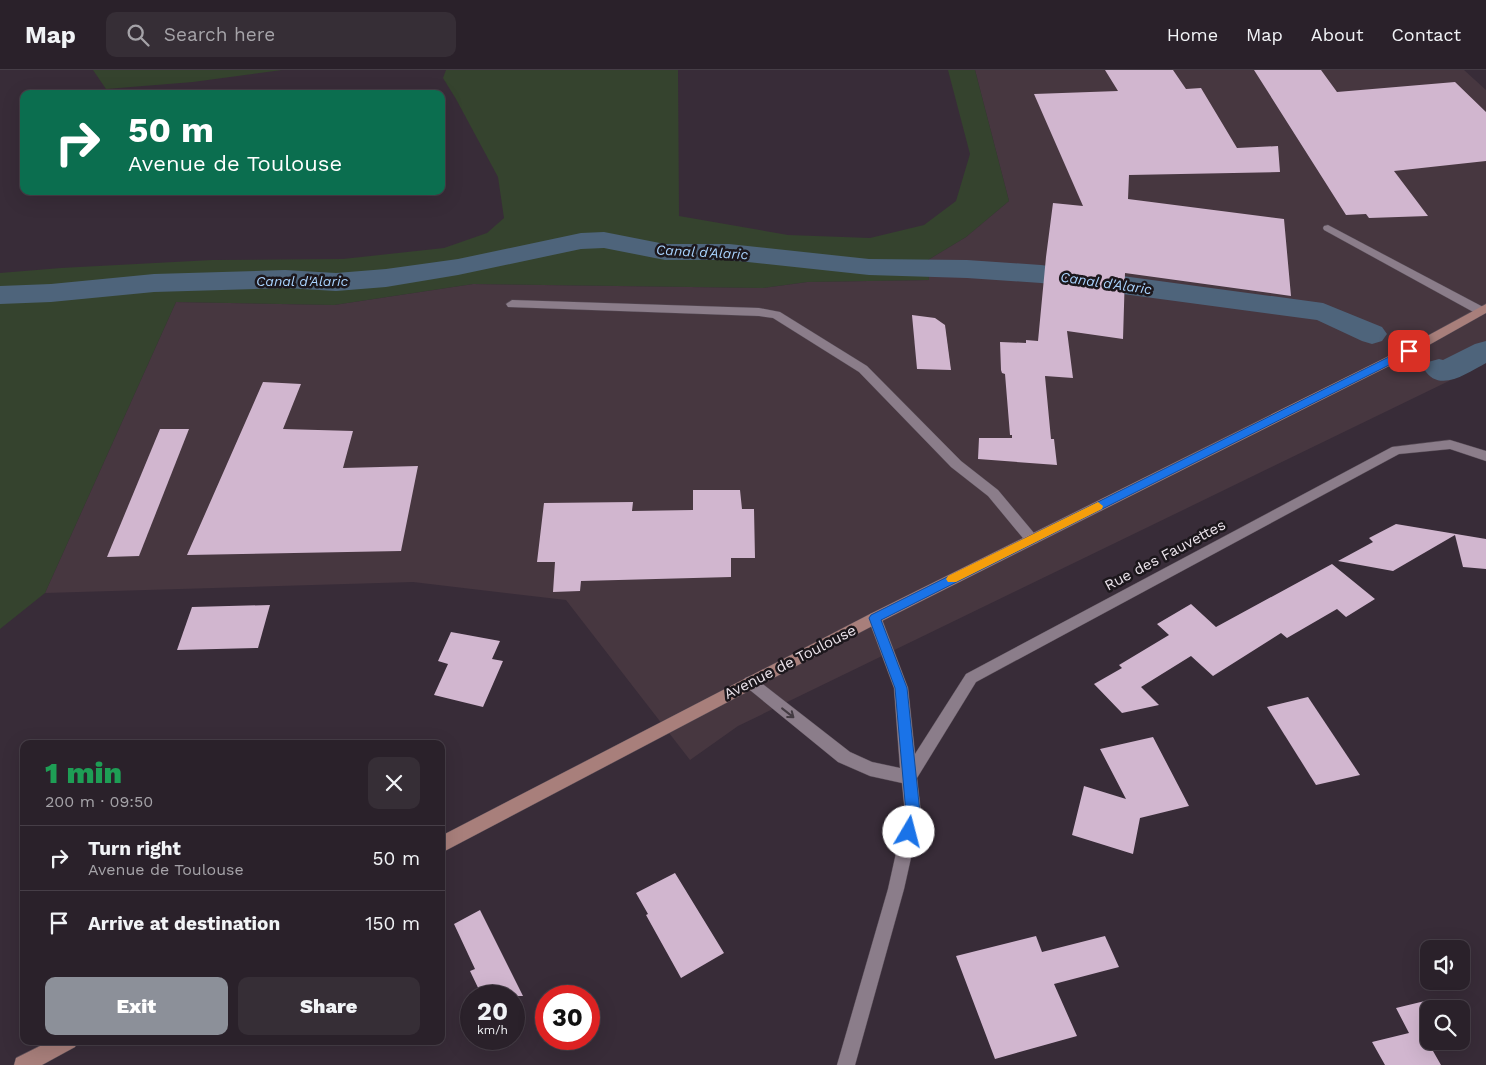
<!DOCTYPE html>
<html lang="en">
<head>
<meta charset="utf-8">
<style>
	:root { --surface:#2a212a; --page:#362e36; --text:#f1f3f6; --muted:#a5a3a8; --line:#463e47; --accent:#8c9099 }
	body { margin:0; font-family:"Work Sans",sans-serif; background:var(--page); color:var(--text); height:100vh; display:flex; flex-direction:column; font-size:19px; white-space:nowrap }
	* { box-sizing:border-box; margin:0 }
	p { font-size:16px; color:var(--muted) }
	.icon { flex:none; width:28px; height:28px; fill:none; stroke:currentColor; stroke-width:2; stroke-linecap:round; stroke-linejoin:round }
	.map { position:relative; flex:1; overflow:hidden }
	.panel { position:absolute; left:20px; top:670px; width:425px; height:305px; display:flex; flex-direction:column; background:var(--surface); border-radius:10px; box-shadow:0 5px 20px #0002,0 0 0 1px var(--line) }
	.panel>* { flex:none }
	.guide { position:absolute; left:20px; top:20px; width:425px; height:105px; border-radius:10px; box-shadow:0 5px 20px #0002,0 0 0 1px var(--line); background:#0b6e4f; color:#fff; overflow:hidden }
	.controls { position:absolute; left:1420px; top:870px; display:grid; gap:10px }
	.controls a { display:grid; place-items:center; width:50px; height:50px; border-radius:10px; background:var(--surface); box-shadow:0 5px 20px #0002,0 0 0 1px var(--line); font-size:25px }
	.speed { position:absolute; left:460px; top:915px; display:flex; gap:10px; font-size:25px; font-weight:700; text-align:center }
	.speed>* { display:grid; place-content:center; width:65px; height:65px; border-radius:50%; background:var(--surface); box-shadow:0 5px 20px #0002,0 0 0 1px var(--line); line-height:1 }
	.speed small { font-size:12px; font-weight:400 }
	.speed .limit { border:8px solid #d22; background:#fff; color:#111 }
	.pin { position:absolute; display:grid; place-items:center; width:42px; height:42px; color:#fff; margin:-21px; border-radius:10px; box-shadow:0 2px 8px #0006 }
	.me { position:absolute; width:55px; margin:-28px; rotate:8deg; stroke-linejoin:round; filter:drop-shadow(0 0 4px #0008) }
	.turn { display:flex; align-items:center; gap:18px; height:105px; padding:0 25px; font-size:22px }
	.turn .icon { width:65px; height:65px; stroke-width:2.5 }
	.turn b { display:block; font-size:35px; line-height:42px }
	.round { display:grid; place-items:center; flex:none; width:52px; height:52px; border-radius:10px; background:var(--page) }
	.overview { display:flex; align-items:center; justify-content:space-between; height:85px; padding:0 25px }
	h1 { font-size:30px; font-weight:800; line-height:38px; color:#1e9e55 }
	.button { display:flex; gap:10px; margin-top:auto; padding:10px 25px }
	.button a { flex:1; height:58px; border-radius:10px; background:var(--accent); color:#fff; font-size:20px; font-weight:800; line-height:58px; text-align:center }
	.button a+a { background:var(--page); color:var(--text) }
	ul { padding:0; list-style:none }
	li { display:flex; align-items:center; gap:15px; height:65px; padding:0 25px; border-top:1px solid var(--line) }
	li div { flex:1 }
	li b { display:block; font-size:19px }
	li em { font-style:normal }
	header { display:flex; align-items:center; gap:30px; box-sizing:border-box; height:70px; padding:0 25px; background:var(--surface); border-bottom:1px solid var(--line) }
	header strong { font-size:24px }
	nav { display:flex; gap:28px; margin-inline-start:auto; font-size:18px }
	.search { width:350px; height:45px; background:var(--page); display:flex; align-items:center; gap:12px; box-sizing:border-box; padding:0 18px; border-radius:10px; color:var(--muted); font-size:19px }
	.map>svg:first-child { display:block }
	.commercial { fill:#473740 }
	.green { fill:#35432e }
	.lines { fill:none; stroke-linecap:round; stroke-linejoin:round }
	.canal { fill:#4e647b; fill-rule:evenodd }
	.building { fill:#d1b6cf }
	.service-casing { stroke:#554a54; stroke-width:1 }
	.minor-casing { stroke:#554a54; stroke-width:1 }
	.secondary-casing { stroke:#554a54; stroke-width:1 }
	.service { fill:#8b7d8a; fill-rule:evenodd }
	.minor { fill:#8b7d8a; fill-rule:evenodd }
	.secondary { fill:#a87f7b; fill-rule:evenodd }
	.oneway { stroke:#433b42 }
	.route { fill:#1a73e8; stroke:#114b97 }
	.slow { fill:#f59e0b }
	.labels { text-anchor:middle; stroke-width:5; stroke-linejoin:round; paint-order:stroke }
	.far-water-label { font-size:14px; font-style:italic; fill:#a9d3fe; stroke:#1c171c }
	.street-label { font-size:15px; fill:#ece4ec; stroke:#1c171c }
</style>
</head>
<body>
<header>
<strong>Map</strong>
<div class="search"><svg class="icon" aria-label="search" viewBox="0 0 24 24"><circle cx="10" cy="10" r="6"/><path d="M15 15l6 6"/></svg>Search here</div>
<nav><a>Home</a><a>Map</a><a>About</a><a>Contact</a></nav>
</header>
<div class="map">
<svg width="1486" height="995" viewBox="0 0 1486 995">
	<rect width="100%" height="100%" fill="#382c38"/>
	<polygon class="commercial" points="975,0 1464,0 1486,20 1486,293 738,656 690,690 566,530 413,512 45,523 176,232 334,235 473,214 763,218 807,212 929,210 928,190 966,167 1009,131"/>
	<g class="green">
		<polygon points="93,0 282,0 193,12 106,19"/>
		<polygon points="446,0 678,0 679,146 788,165 870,168 924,155 956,131 970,84 948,0 975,0 1009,131 966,167 928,190 929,210 807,212 763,218 473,214 334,235 176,232 45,523 0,559 0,203 61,198 212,190 343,189 444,178 487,163 504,148 498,107 456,29 443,8"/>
	</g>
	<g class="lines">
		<g class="canal">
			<polygon points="604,162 665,174 729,174 869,189 967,190 1041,195 1323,233 1382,257 1387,264 1382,271 1372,274 1362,271 1317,250 1041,213 967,208 869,205 729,190 665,190 604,178 581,179 458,205 386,217 336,221 285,218 154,222 51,232 0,234 0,216 51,214 154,204 285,200 336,203 386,199 458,189 581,163"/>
			<path d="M1486,271V293C1467,303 1439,324 1424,299L1428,292L1439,289L1443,290L1475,274Z"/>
		</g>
	</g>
	<g class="building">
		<polygon points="1105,0 1173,0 1186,19 1201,18 1237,78 1278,76 1280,102 1129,105 1128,129 1284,149 1291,226 1125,203 1123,269 1067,261 1073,308 1045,306 1051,369 1054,369 1057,395 978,389 979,368 1012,368 1012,365 1010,365 1005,304 1002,303 1001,300 1000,272 1026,273 1026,270 1038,271 1046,187 1053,133 1083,136 1034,24 1118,21"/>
		<polygon points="1254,0 1321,0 1337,22 1455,12 1486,42 1486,91 1394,101 1428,146 1369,148 1366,144 1346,145"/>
		<polygon points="912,245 935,248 945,255 951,300 917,299"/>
		<polygon points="263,312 301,314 283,359 353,361 343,398 418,396 401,481 187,485"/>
		<polygon points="160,359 189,359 139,486 107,487"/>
		<polygon points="693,420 740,420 742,439 754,439 755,488 731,488 731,507 581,511 580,521 553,522 555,492 537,492 544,433 633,432 632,441 693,440"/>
		<polygon points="1396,454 1486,469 1486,499 1463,497 1455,465 1393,501 1338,491 1373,472 1369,468"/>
		<polygon points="1332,494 1375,529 1346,547 1337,539 1287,568 1281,563 1213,606 1191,586 1141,617 1159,635 1122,643 1094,614 1122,598 1119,595 1169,565 1157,554 1191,534 1216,557"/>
		<polygon points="270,535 258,578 177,580 192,537"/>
		<polygon points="451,562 500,571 492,589 503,591 483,637 434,625 448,594 438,591"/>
		<polygon points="1308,627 1360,705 1316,715 1267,637"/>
		<polygon points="1153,667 1189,736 1140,748 1133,784 1072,765 1084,716 1126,729 1100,679"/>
		<polygon points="675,803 724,883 681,908 646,845 648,844 636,823"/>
		<polygon points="480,840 523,926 482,926 470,901 475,899 454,854"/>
		<polygon points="1036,866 1042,882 1105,866 1119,897 1054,914 1077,966 995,989 956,886"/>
		<polygon points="1429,930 1429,974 1441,995 1385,995 1372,972 1409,963 1396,938"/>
	</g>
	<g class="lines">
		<defs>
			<g id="service">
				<polygon points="1328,155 1485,238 1486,242 1481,245 1477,244 1324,160 1323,158 1324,156"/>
				<polygon points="512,230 759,238 780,242 867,296 961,391 998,420 1039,469 1037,473 1032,474 1027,473 988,426 951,397 859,302 773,248 759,246 508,237 506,234"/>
			</g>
			<polygon id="minor" points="1450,370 1486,381 1486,391 1450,379 1399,384 976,612 917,708 921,743 904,819 855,995 837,995 888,819 905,743 902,713 870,706 838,692 745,616 743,612 745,608 750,606 755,608 850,682 872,692 900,698 894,618 868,548 870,544 875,542 880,544 908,618 915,684 966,604 1392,377"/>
			<g id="secondary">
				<polygon points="1486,234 1486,243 1413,284 880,552 441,783 441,766 870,544 1405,278"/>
				<polygon points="50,971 78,971 75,977 42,995 14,995 16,988"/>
			</g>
		</defs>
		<use href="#service" class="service-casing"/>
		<use href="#minor" class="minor-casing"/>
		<use href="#secondary" class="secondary-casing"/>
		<use href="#service" class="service"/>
		<use href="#minor" class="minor"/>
		<use href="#secondary" class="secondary"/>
	</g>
	<defs><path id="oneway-shaft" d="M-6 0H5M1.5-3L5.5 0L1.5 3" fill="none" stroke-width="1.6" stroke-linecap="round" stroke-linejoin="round" transform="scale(1.25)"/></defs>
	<use class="oneway" href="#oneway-shaft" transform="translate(788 643) rotate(38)"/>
	<polygon class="route" points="1409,277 1413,278 1413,283 881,550 907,618 920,743 914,766 909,768 904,766 902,762 906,743 895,618 869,548 871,545"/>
	<polygon class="slow" points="1098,432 1103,436 1102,439 956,512 948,512 946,509 948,506"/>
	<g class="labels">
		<g class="far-water-label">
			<text transform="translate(702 182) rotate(3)" y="5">Canal d'Alaric</text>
			<text x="302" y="216">Canal d'Alaric</text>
			<text transform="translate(1106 213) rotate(8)" y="5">Canal d'Alaric</text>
		</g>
		<g class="street-label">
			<text transform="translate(1165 485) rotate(-28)" y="5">Rue des Fauvettes</text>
			<text transform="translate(790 592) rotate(-27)" y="5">Avenue de Toulouse</text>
		</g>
	</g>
</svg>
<div class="controls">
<a><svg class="icon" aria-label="sound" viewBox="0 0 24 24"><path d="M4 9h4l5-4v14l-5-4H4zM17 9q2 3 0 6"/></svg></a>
<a><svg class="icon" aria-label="search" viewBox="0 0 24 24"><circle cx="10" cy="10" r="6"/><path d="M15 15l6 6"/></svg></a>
</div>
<div class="speed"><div>20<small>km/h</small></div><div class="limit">30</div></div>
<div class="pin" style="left:1409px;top:281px;background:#d93025"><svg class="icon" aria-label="arrive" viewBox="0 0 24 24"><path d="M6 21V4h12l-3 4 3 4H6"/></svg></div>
<svg class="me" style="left:909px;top:762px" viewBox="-20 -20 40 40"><circle r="19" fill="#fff"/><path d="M0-13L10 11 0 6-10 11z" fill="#1a73e8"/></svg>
<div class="guide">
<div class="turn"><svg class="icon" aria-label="right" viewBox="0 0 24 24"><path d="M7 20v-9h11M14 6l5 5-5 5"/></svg><div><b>50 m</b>Avenue de Toulouse</div></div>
</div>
<section class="panel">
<div class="overview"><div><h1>1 min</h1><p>200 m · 09:50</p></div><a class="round"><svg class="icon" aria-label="close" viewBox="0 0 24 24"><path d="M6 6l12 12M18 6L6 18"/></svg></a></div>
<ul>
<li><svg class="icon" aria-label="right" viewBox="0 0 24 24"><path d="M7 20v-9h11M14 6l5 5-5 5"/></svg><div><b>Turn right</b><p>Avenue de Toulouse</p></div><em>50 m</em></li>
<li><svg class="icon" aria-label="arrive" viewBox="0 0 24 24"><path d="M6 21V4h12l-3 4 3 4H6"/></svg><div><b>Arrive at destination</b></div><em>150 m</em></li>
</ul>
<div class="button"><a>Exit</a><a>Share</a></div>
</section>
</div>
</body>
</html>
